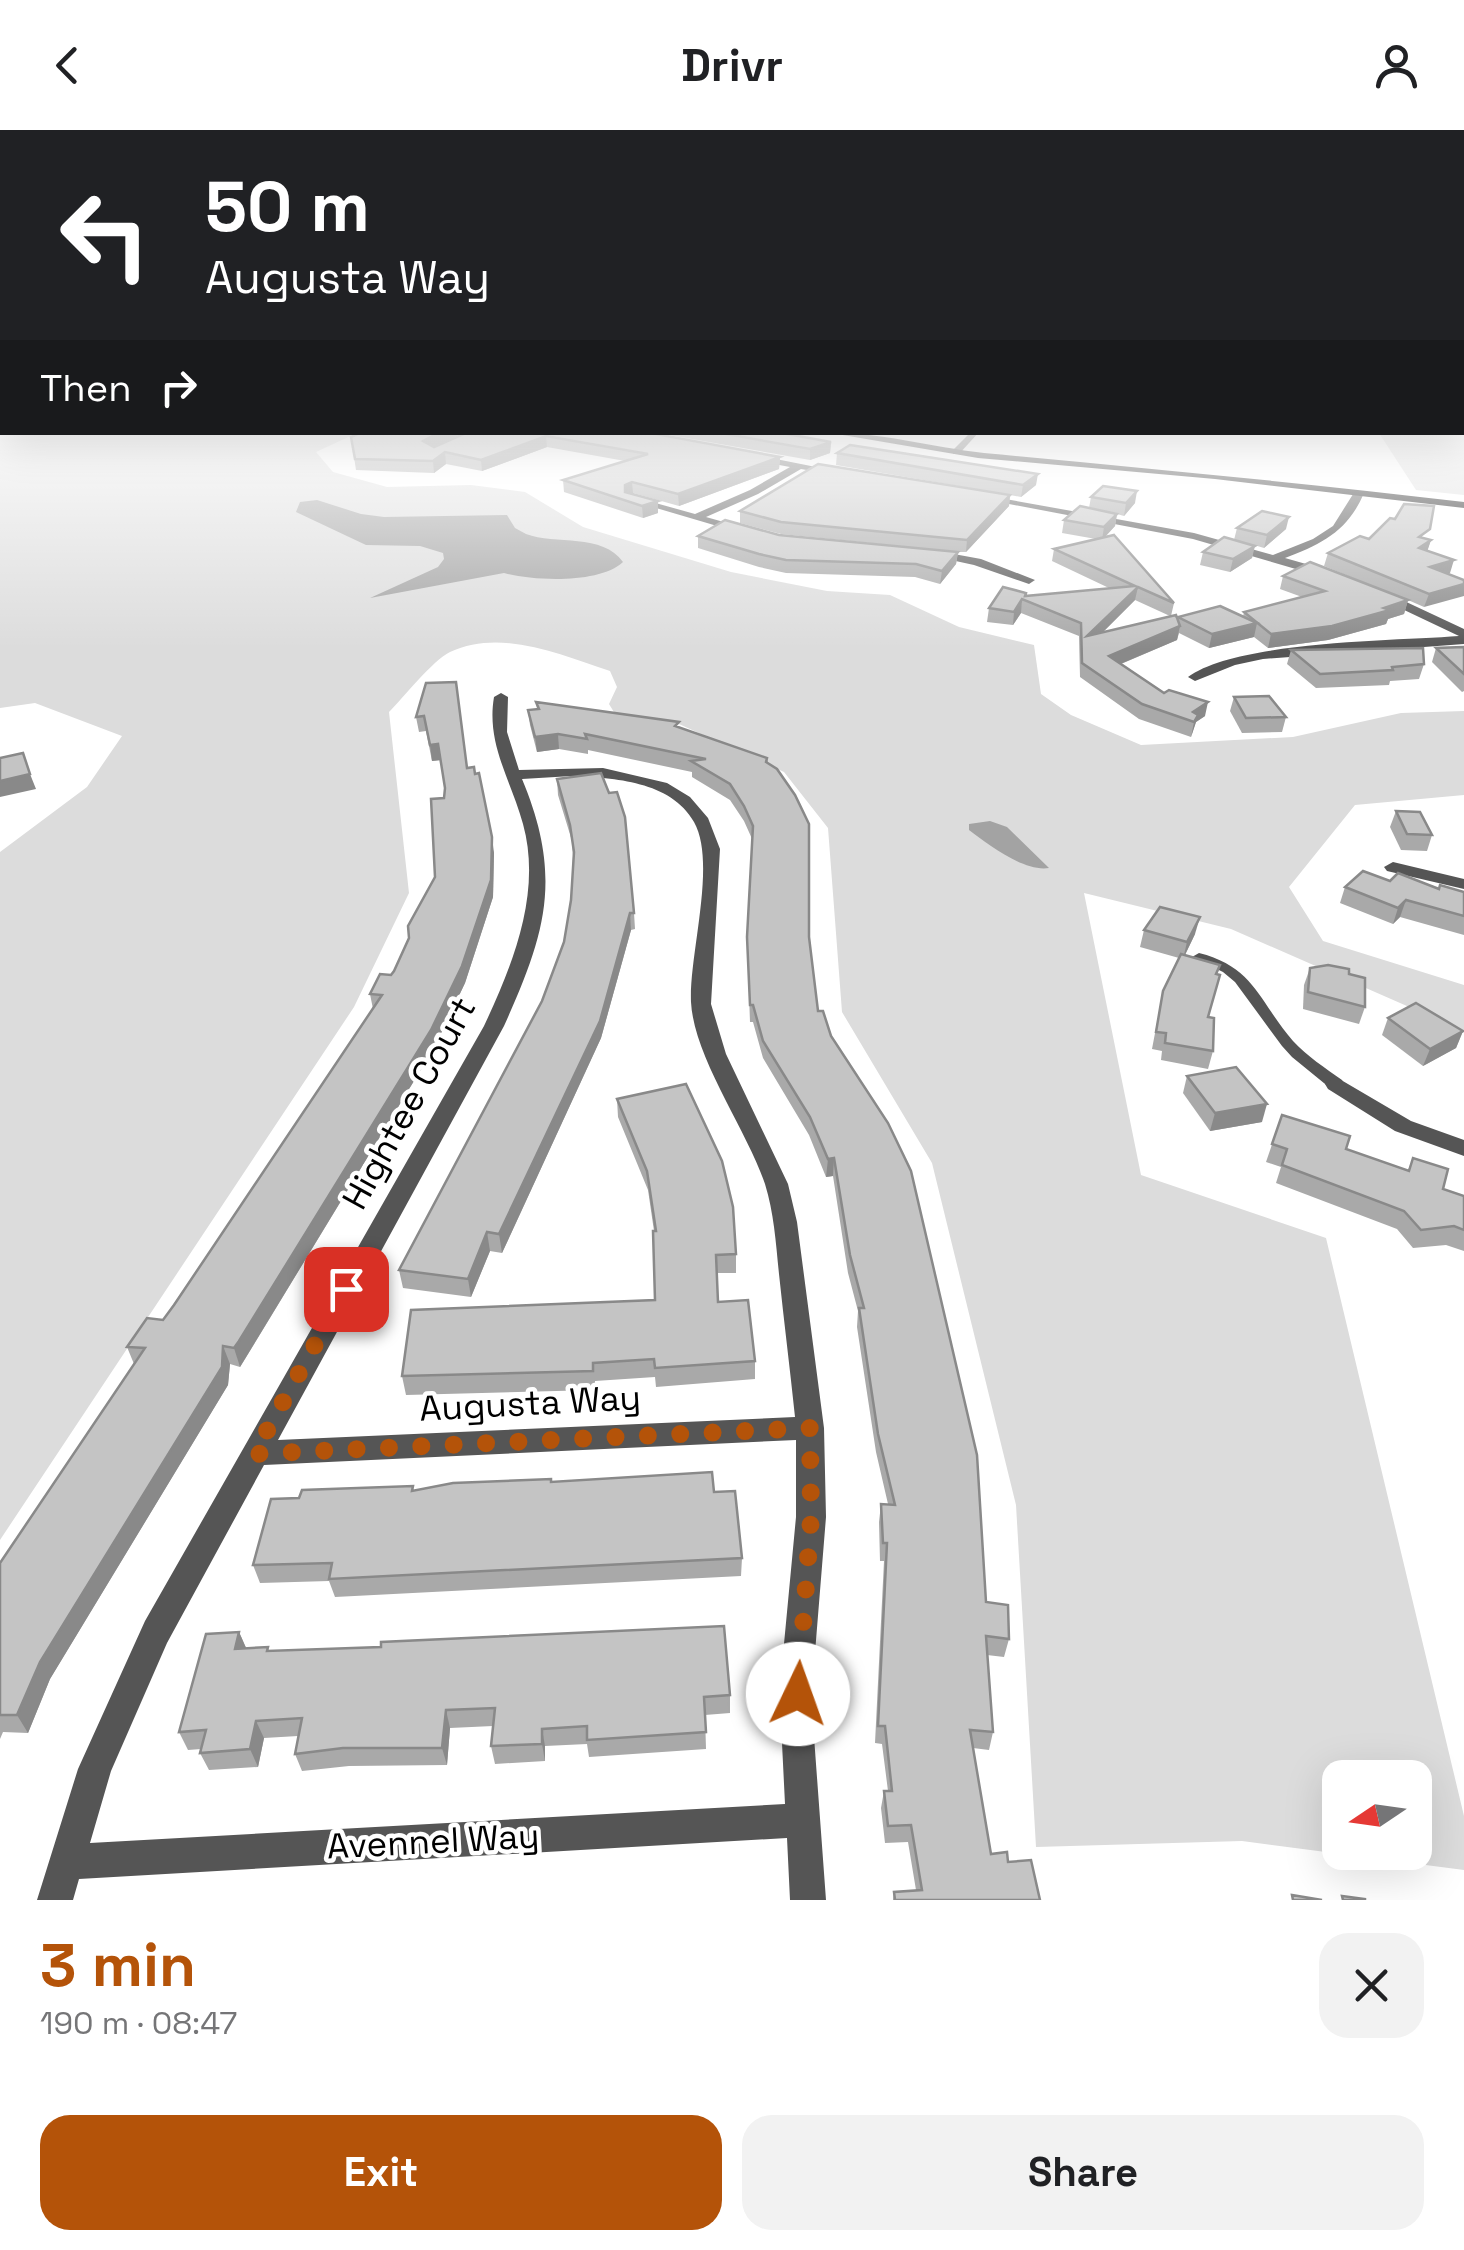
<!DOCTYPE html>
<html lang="en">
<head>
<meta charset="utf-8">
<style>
	:root { --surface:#fff; --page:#f2f2f2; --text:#202124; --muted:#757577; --accent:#b45309 }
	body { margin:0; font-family:"Space Grotesk",sans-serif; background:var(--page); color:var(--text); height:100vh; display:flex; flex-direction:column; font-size:38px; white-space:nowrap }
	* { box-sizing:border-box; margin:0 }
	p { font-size:32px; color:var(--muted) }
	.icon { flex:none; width:55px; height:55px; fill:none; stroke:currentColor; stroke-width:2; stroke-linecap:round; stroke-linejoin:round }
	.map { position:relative; height:1770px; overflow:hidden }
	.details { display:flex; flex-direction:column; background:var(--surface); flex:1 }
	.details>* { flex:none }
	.guide { position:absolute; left:0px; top:0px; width:1465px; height:305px; box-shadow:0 10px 40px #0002; background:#202124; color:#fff; overflow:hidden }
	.needle { width:65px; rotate:257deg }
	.controls { position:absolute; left:1322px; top:1630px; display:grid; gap:20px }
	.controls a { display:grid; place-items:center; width:110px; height:110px; border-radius:20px; background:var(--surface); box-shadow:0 10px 40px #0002; font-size:50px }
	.pin { position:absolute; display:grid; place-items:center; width:85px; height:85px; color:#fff; margin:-42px; border-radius:20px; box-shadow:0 5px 15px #0006 }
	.me { position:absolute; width:110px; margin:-55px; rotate:3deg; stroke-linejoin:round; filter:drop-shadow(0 0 8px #0008) }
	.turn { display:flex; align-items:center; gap:35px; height:210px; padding:0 40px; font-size:45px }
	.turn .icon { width:130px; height:130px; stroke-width:2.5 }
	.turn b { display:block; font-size:70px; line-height:85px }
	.then { display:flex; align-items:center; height:95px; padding:0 40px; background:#0003; gap:20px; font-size:38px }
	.round { display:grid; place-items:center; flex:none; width:105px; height:105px; border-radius:30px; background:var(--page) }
	.summary { display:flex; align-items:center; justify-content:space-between; height:170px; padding:0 40px }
	h1 { font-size:60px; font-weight:700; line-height:75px; color:var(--accent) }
	.primary-button { display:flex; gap:20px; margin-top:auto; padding:20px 40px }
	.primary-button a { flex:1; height:115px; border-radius:30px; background:var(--accent); color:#fff; font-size:40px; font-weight:700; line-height:115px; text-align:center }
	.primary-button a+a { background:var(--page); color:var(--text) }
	header { display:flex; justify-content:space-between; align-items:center; height:130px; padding:0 40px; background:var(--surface); font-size:45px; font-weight:700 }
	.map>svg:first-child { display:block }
	.green { fill:#dcdcdc; fill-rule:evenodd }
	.water { fill:#a3a3a3 }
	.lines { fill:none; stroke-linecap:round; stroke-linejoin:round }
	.lane { fill:#555; fill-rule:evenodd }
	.street { fill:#555; fill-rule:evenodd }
	.secondary { fill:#222; fill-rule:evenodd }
	.wall { fill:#a9a9a9; fill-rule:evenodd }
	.shaded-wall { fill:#898989 }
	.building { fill:#c4c4c4; stroke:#898989; stroke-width:2.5 }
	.route { stroke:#b45309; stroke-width:18; stroke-dasharray:0 32.4 }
	.labels { text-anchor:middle; stroke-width:9; stroke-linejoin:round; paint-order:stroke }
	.near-street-label { font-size:35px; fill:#000; stroke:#fff }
</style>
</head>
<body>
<header><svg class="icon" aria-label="back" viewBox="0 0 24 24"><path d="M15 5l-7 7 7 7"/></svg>Drivr<svg class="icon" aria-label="person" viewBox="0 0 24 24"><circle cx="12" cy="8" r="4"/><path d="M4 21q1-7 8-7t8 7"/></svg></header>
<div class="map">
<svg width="1464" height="1770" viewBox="0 0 1464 1770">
	<rect width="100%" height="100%" fill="#fff"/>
	<g class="green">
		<polygon points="1464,271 1464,365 1416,360 1379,303 1462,302"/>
		<path d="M0,273L2,302L357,303L316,322L333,342L387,357L471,355L525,362L583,397L731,442L827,461L890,465L959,497L1034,515L1041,564L1071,585L1141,615L1293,607L1401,583L1464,581V665L1355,675L1289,757L1323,811L1464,855V901L1231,799L1084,763L1141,1045L1326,1108L1464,1686V1740L1242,1711L1036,1717L1016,1375L932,1033L842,882L828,698L784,642L679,594L620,592L609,574L617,557L610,541C561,525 501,498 450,522C432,531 404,567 389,582L409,763L354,877L0,1410V722L87,657L122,606L35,573L0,578ZM1340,1648H1415V1722H1340Z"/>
	</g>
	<g class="water">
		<path d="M317,370L361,384L384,387L507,385L515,398L526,404C555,415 603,403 623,432C600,454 533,451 504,443L370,468L438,437L444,429L443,423L420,416L366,415L296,382L300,372Z"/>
		<path d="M990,691L1007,697L1049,738C1024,742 989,715 969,700V694Z"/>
	</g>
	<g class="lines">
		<g class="lane">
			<polygon points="971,302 979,302 959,324 953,324 953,320"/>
			<path d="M1199,823C1255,837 1259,872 1293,911C1307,926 1325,938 1342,950L1344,954L1342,958H1330L1292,927L1282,916L1235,852L1223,842L1192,827Z"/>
		</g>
		<g class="street">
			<polygon points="756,325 841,342 836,345 801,339 758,364 706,387 745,398 747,400 741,403 629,370 634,367 695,384 750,360 790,337 752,330"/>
			<path d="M1355,361L1364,363C1348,401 1322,414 1285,428L1334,442L1336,445L1330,449L1193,409L978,368L983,365L1194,403L1273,425L1313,409L1333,396Z"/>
			<polygon points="932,420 981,429 1035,450 1029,454 974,435 928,425 926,423"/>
			<path d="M1385,462L1464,499V514L1263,529L1235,535L1195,551L1188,547C1236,511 1394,511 1459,506L1381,469L1379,466Z"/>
			<path d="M501,563L508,567L507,602L519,640L603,638L667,653L690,667L708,688L720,719L711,874L726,924L788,1054L797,1092L824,1298L826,1387L814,1535L813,1593L826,1770H790L787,1708L79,1749L73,1770H37L78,1639L145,1491L484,896C513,834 542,763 523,694C511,650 486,614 494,567ZM572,646C614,648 671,651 694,692C717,733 689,824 691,872C694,928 747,1000 765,1054C774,1083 776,1114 779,1144C784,1192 790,1239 795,1287L278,1310L504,896C546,803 563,747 522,649ZM796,1310V1387L782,1535L781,1593L785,1674L90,1713L111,1641L167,1513L264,1335Z"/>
			<polygon points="1393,732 1464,749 1464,759 1387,741 1384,737"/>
			<polygon points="1336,947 1411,991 1464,1010 1464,1026 1395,1001 1328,959 1325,954"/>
		</g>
		<path class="secondary" d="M825,302C878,302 931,317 984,323C1144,338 1304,353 1464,372V378L1215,349L978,328Z"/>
	</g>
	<g class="wall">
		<polygon points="362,302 464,302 434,317 468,302 645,302 780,327 779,339 679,376 633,363 658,383 643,388 564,362 563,350 625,331 547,317 482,341 446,334 434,343 356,340 351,307"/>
		<polygon points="653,302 776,302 831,312 830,323 810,330"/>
		<polygon points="837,323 1036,355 1021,367 1010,365 1009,376 966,422 958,422 956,434 940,454 915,447 786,443 759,437 698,418 698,406 779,405 940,420 781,404 740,393 740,381 970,358 836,335"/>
		<path d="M1091,367L1135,373L1124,386L1117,384L1115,396L1105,407L1174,473L1171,486L1243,487L1244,482L1302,467L1280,459L1283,446L1402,468L1324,436L1328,423L1369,409L1431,410L1427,421L1450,443L1448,444L1424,477L1408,470L1404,484L1388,489L1386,494L1328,510L1268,518L1254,507L1209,518L1179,503L1177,510L1121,534L1164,563L1205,586L1196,592L1191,607L1139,589L1080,547L1079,506L1021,483L1013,495L987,492L989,478L1026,463V466L1109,458L1052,431L1054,419L1096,409L1062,403L1064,390L1089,378ZM1135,470L1170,486L1103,502Z"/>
		<polygon points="1237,398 1286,399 1264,418 1254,415 1252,428 1230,442 1200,435 1203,422 1234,410"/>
		<polygon points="1464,517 1464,561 1462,562 1432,532 1436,518"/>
		<polygon points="1291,520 1424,534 1419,549 1390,551 1389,555 1316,558 1287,534"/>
		<polygon points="426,553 467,638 494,723 493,767 465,853 434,918 245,1229 240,1237 230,1234 228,1255 50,1549 28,1603 3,1602 0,1609 0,1433 134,1234 127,1217 163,1190 373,879 370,864 394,841 435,747 445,659 441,630 432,631 426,601 419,602 416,587"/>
		<polygon points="1234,567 1286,587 1282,602 1242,603 1230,581"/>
		<polygon points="536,572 679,598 767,628 809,807 818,881 986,1472 1009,1509 1004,1527 987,1525 993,1602 989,1620 973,1618 991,1724 1008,1732 1040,1770 893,1770 894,1762 916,1760 908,1712 885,1713 881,1678 884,1661 888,1661 882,1614 875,1613 884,1431 880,1431 879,1392 881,1374 888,1374 876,1322 857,1197 858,1181 848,1143 833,1046 826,1047 809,1005 763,928 753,892 750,892 747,807 753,711 744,691 730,670 692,647 692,642 588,620 588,624 559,619 537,622 530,595 528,580 537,579"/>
		<polygon points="557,649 634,783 635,799 631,800 601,908 502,1123 490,1121 471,1167 403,1158 399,1140 542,871 564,812 571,770 573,726 572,711 558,665"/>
		<polygon points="1396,681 1432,705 1427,721 1401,720 1390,697"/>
		<polygon points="1390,751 1464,762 1464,805 1400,787 1393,794 1340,773 1345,757"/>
		<polygon points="1144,800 1195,804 1185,825 1218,845 1208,887 1213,921 1208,939 1161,930 1162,921 1152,919 1163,861 1179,828 1140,817"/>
		<polygon points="1310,838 1365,877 1359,894 1303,879 1304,855"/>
		<polygon points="1388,888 1463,901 1456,918 1423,936 1382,905"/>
		<polygon points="1187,946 1262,992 1210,1001 1183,963"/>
		<polygon points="617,969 736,1124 736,1143 717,1143 718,1172 755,1231 755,1249 656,1257 655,1247 595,1251 595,1260 406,1265 402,1246 655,1170 654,1101 648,1060 618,987"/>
		<polygon points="1282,985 1346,1019 1408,1040 1413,1028 1443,1059 1464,1066 1464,1121 1446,1115 1413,1118 1397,1099 1276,1053 1281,1037 1266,1032"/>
		<polygon points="552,1352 714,1362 742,1428 741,1446 335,1467 329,1451 260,1453 253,1435 299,1368"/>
		<polygon points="239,1502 246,1518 730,1565 730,1583 705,1585 706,1619 589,1627 587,1614 545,1616 545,1631 495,1634 491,1616 493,1596 450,1598 447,1635 349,1636 302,1641 295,1624 298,1606 264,1608 258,1637 209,1640 200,1623 201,1619 188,1620 179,1602"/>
	</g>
	<g class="shaded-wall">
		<polygon points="440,302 464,302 424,322 423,311"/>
		<polygon points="546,306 547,317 482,341 481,330"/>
		<polygon points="831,312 830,323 810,330 810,319"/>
		<polygon points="445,322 446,334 434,343 433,331"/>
		<polygon points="780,327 779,339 679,376 678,364"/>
		<polygon points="1038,344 1036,355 1021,367 1023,355"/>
		<polygon points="632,352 633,363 625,367 625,355"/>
		<polygon points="1137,361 1135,373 1124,386 1126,373"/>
		<polygon points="1010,365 1009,376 966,422 967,410"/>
		<polygon points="658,371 658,383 643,388 642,376"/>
		<polygon points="1117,384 1115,396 1102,410 1104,397"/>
		<polygon points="1289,387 1286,399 1264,418 1267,405"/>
		<polygon points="1431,410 1427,422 1419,418"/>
		<polygon points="1255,416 1252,428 1230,442 1233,429"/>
		<polygon points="958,422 956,434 940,454 942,441"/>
		<polygon points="1454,430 1450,443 1426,450 1430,437"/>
		<polygon points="1464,454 1464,466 1424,477 1429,464"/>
		<polygon points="1138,457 1135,470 1085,520 1087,506"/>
		<polygon points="1022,469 1021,483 1013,495 1014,482"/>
		<polygon points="1408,470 1404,484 1388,489 1386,494 1328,510 1268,518 1271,504 1384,478"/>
		<polygon points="1257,493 1254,507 1209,518 1212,504"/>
		<polygon points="1180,496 1177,510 1106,540 1109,526"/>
		<polygon points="1208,572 1205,586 1196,592 1191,607 1194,592 1193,582"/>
		<polygon points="558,604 559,619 537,622 535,607"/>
		<polygon points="438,614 441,630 432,631 430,615"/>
		<polygon points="30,644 36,659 0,667 0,651"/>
		<polygon points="492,707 494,723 493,767 465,853 434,918 240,1237 234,1218"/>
		<polygon points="1406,770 1400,787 1393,794 1398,778"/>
		<polygon points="630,783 631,800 601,908 502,1123 499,1104"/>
		<polygon points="1200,787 1195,804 1183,829 1187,812"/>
		<polygon points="1463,901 1456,918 1423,936 1430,919"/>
		<polygon points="1267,974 1262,992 1210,1001 1215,983"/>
		<polygon points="834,1028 833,1046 826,1047 828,1029"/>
		<polygon points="487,1102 490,1121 471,1167 468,1149"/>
		<polygon points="223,1216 230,1234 228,1255 50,1549 28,1603 17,1585 40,1532"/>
		<polygon points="239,1502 247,1520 235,1519"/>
		<polygon points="446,1580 450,1598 447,1635 442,1618"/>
		<polygon points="256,1591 264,1608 258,1637 250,1619"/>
		<polygon points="542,1599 545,1616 545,1631 542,1614"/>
	</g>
	<g class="building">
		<polygon points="362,302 440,302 423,311 434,317 468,302 645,302 780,327 678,364 632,352 625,355 625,362 658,371 642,376 563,350 648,324 546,306 481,330 445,322 433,331 355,329 351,307"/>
		<polygon points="715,302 776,302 831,312 810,319"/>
		<polygon points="850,315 1038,344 1023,355 837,323"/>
		<polygon points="818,334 1010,365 967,410 781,392 740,381"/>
		<polygon points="1103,356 1137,361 1126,373 1091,367"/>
		<polygon points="1404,374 1434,376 1430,399 1419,407 1431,410 1419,418 1454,430 1430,437 1464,450 1464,454 1429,464 1328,423 1360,406 1369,409 1390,388 1395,389"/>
		<polygon points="1080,376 1117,384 1104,397 1064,390"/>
		<polygon points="1262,381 1289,387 1267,405 1237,398"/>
		<polygon points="725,390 779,405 958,422 942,441 916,434 786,430 759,424 698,406"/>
		<polygon points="1114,405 1174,473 1138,457 1087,506 1176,485 1180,496 1109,526 1164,563 1169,560 1208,572 1193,582 1198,585 1194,592 1142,574 1082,533 1081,493 1022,469 1014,482 989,478 1003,457 1026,463 1025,466 1135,456 1054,419"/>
		<polygon points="1224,407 1255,416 1233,429 1203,422"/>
		<polygon points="1310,432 1408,470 1384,478 1390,480 1332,496 1271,504 1244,482 1325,461 1283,446"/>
		<polygon points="1220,476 1257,493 1212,504 1178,487"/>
		<polygon points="1464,517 1464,544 1436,518"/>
		<polygon points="1423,518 1424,534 1392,537 1393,540 1320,544 1291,520"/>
		<polygon points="456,552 467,638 474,637 475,644 479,643 492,707 491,750 462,836 431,900 239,1211 234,1218 223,1216 222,1237 40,1532 17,1585 0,1585 0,1433 145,1218 127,1217 147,1188 163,1190 174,1175 382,865 370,864 380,844 391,845 394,841 409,808 408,796 435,747 431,669 444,668 445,658 438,614 430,615 424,586 416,587 426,553"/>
		<polygon points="1269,566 1286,587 1246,588 1234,567"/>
		<polygon points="536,572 679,592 675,596 767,628 766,632 777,639 795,665 809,694 809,807 818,881 823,881 831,906 888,993 911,1041 977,1325 986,1472 1008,1475 1009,1509 986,1506 993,1602 970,1600 991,1724 1007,1722 1008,1732 1031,1730 1040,1770 895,1770 894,1762 922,1760 911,1695 888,1696 884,1661 892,1661 885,1596 878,1596 887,1413 883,1413 881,1374 895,1375 878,1304 859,1178 864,1178 850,1125 834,1028 828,1029 810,987 763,911 753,875 750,875 747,807 753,696 744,676 730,654 691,631 706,629 585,604 587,609 558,604 535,607 528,580 539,579"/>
		<polygon points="23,623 30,644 0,651 0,628"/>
		<polygon points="601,643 609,663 617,662 625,687 634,783 630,783 600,891 499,1104 487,1102 468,1149 399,1140 542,871 564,812 571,770 574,722 570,695 557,649"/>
		<polygon points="1396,681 1420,682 1432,705 1407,704"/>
		<polygon points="1363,741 1390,751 1398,743 1439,759 1440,755 1464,762 1464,786 1406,770 1398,778 1345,757"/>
		<polygon points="1160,777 1200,787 1187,812 1144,800"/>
		<polygon points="1181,824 1220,835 1216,844 1220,845 1208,887 1214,888 1213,921 1165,913 1166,903 1156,902 1163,861"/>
		<polygon points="1328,835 1349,839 1349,844 1365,848 1365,877 1308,862 1310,838"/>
		<polygon points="1416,873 1463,901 1430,919 1388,888"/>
		<polygon points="1236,937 1267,974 1215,983 1187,946"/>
		<polygon points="686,954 722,1031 733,1077 736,1124 716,1125 718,1172 748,1170 755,1231 655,1238 654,1229 593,1233 593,1241 402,1246 411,1180 655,1170 653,1101 656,1101 647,1041 617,969"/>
		<polygon points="1282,985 1350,1006 1346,1019 1409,1041 1413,1028 1448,1039 1443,1059 1464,1066 1464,1100 1454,1096 1421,1100 1404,1081 1282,1035 1287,1019 1272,1014"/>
		<polygon points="712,1342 714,1362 735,1361 742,1428 329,1449 332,1433 253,1435 271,1369 299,1368 302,1360 413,1356 412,1361 453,1353 551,1349 551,1352"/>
		<polygon points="724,1496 730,1565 704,1567 706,1602 587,1610 587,1596 542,1599 542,1614 491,1616 495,1578 446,1580 442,1618 343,1618 295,1624 302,1588 256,1591 250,1619 200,1623 206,1600 179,1602 206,1504 239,1502 235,1519 268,1517 267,1521 381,1517 381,1512"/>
		<polygon points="1292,1765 1322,1770 1293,1770"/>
		<polygon points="1342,1766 1365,1769 1365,1770 1343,1770"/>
	</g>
	<linearGradient id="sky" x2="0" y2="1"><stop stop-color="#8cadcc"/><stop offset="0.52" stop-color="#fff"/><stop offset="1" stop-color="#fff" stop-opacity="0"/></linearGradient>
	<rect width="1464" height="519" fill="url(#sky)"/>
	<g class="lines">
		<polyline class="route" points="346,1159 254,1324 810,1298 811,1388 798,1564"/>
	</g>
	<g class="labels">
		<g class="near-street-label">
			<text transform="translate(409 973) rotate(-61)" y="12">Hightee Court</text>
			<text transform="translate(530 1273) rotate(-3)" y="12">Augusta Way</text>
			<text transform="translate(433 1711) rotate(-3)" y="12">Avennel Way</text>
		</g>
	</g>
</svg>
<div class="controls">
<a><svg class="needle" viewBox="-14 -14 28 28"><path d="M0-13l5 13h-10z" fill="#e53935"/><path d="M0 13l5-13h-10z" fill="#757577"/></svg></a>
</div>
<div class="pin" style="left:346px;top:1159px;background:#d93025"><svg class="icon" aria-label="arrive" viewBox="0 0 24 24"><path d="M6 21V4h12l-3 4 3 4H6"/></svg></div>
<svg class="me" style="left:798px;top:1564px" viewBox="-20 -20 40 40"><circle r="19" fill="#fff"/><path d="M0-13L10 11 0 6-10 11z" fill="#b45309"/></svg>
<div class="guide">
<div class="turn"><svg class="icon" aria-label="left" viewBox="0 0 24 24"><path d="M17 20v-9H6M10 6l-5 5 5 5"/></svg><div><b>50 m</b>Augusta Way</div></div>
<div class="then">Then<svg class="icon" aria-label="right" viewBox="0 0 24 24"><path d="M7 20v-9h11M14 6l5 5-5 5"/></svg></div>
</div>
</div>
<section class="details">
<div class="summary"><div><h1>3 min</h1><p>190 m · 08:47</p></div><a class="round"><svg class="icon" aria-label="close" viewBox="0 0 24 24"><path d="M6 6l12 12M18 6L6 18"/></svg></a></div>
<div class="primary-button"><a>Exit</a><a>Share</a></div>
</section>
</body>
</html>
